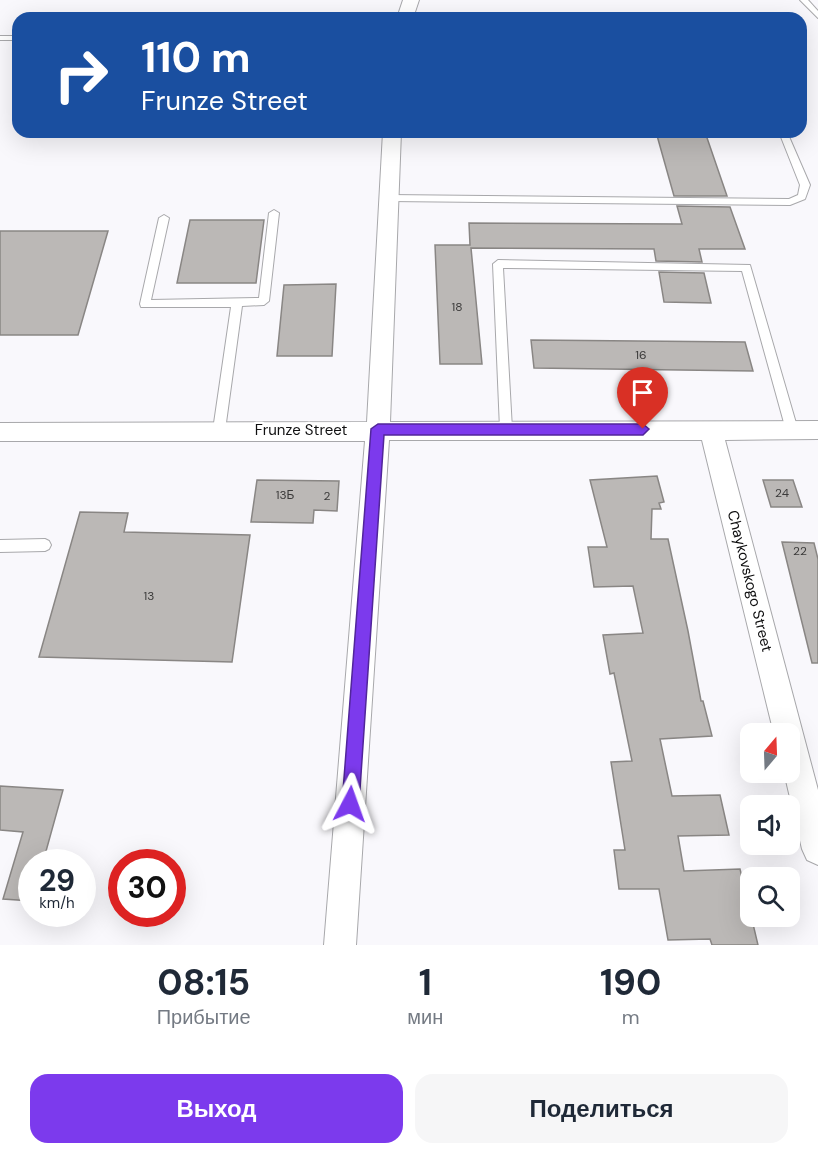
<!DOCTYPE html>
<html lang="ru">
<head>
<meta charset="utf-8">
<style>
	:root { --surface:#fff; --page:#f6f6f7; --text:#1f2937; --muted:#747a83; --accent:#7c3aed }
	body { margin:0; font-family:"DM Sans",sans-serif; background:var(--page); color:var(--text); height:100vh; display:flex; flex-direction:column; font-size:22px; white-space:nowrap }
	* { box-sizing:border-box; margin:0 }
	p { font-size:20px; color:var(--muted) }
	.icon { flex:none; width:33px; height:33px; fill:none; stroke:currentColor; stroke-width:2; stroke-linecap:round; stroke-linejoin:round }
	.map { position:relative; height:945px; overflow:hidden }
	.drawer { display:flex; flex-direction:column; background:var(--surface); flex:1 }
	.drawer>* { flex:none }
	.hud { position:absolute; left:12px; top:12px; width:795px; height:126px; border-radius:18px; box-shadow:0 6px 24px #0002; background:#1a4fa0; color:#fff; overflow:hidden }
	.needle { width:39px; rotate:19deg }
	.tools { position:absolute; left:740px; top:723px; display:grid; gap:12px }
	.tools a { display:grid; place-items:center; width:60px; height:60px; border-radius:12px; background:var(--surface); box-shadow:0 6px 24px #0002; font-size:30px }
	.speed { position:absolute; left:18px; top:849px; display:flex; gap:12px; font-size:30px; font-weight:700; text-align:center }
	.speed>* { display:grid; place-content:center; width:78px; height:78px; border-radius:50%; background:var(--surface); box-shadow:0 6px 24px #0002; line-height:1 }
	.speed small { font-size:15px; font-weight:400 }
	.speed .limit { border:9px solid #d22; background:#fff; color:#111 }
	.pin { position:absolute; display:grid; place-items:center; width:51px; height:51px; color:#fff; margin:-62px -26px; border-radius:50% 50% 50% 0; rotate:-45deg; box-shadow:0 0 6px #0007 }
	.pin .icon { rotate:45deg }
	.me { position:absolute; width:66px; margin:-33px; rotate:4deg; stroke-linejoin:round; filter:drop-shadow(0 0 4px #0008) }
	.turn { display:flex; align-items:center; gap:21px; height:126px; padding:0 30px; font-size:27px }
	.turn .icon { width:78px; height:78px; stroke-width:2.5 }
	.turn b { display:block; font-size:42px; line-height:51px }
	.eta { display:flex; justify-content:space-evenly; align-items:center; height:102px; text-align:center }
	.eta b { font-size:36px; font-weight:700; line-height:42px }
	.action { display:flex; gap:12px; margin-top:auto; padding:12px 30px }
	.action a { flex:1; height:69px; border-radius:18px; background:var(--accent); color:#fff; font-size:24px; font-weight:700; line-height:69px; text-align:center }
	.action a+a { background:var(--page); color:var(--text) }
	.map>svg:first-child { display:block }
	.building { fill:#bbb8b6; stroke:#898684; stroke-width:1.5 }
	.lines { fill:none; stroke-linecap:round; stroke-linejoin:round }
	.lane-casing { stroke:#a8a8ab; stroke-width:2 }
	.street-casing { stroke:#a8a8ab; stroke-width:2 }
	.lane { fill:#fff; fill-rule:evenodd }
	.street { fill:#fff; fill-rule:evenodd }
	.route { fill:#7c3aed; stroke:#51269a; stroke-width:1.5 }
	.labels { text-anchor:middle; stroke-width:4.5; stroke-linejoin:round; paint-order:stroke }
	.number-label { font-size:12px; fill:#3b3a3a }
	.street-label { font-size:15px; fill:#101011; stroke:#fff }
</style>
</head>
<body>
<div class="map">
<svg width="818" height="945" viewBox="0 0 818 945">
	<rect width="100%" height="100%" fill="#f9f8fc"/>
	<g class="building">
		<polygon points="656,132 705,132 727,196 674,196"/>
		<polygon points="677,206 730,207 745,249 699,249 702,262 656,261 654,249 471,248 482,364 440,364 435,245 470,245 469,223 682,224"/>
		<polygon points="190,220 264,220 256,283 177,283"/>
		<polygon points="0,231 108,231 78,335 0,335"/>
		<polygon points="659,272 704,273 711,303 664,302"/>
		<polygon points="336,284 332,356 277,356 284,285"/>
		<polygon points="531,340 745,342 753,371 534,368"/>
		<polygon points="657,476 664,502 659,503 661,509 652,509 651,539 668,539 688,631 701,701 703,701 712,736 660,739 672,796 720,795 729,835 678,836 684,871 740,869 758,945 712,945 710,939 668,940 659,889 619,889 614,850 625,850 611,762 632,761 614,673 610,674 603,635 643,633 633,586 594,587 588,547 607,547 590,480"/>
		<polygon points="257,480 339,481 337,511 314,510 313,523 251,522"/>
		<polygon points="763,480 793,480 802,507 771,507"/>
		<polygon points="80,512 128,513 124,532 250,535 232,662 39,657"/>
		<polygon points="782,542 814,543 818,559 818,663 812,663"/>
		<polygon points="0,786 63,790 43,862 32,862 32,901 3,899 23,832 0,830"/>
	</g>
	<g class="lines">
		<defs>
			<g id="lane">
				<polygon points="800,0 808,0 818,11 818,18"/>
				<rect x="0" y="36" width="18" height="4"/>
				<polygon points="779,132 787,132 810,185 805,199 790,205 389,201 384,198 389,195 789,199 798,195 800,185"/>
				<polygon points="274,210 279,213 269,301 264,305 242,306 225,430 223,433 215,433 213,430 231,307 141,307 140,304 159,218 164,215 169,218 151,300 259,298 269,213"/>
				<polygon points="498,260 750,265 798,430 796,433 788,433 786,430 742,271 503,268 512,429 510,432 502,432 500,429 493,264"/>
				<polygon points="45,539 49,541 51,545 49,549 45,551 0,552 0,540"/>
			</g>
			<g id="street">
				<polygon points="403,0 419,0 413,18 397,18"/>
				<polygon points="383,132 401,132 390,422 818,421 818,439 725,440 818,790 818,865 807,860 802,849 784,772 789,772 789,734 774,734 702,440 389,440 356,945 324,945 365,441 0,441 0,423 367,422"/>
			</g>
		</defs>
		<use href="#lane" class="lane-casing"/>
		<use href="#street" class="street-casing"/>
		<use href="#lane" class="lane"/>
		<use href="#street" class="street"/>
	</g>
	<polygon class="route" points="378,424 643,424 649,429 643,435 384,435 359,804 356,811 350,813 344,811 342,804 371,429"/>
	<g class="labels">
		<g class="number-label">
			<text x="457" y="311">18</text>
			<text x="641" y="359">16</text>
			<text x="782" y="497">24</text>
			<text x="285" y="499">13Б</text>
			<text x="327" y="500">2</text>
			<text x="800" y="555">22</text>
			<text x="149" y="600">13</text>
		</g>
		<g class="street-label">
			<text x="301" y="435">Frunze Street</text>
			<text transform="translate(750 581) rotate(76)" y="5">Chaykovskogo Street</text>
		</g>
	</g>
</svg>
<div class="tools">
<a><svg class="needle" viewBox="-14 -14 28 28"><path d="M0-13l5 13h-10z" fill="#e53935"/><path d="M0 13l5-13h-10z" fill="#747a83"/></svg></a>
<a><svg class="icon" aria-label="sound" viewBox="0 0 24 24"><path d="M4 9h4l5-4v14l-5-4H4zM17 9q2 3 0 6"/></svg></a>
<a><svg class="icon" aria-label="search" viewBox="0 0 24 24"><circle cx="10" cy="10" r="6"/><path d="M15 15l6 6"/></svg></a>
</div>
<div class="speed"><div>29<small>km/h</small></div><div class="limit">30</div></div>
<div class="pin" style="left:643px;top:429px;background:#d93025"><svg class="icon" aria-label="arrive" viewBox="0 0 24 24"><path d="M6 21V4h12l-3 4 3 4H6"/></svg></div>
<svg class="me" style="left:350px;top:804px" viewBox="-20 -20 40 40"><path d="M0-17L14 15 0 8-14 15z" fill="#7c3aed" stroke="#fff" stroke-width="4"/></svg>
<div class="hud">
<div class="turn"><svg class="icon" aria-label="right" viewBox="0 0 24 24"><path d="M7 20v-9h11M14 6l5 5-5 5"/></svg><div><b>110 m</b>Frunze Street</div></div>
</div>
</div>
<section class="drawer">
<div class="eta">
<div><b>08:15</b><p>Прибытие</p></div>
<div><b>1</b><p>мин</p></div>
<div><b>190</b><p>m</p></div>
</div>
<div class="action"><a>Выход</a><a>Поделиться</a></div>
</section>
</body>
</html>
